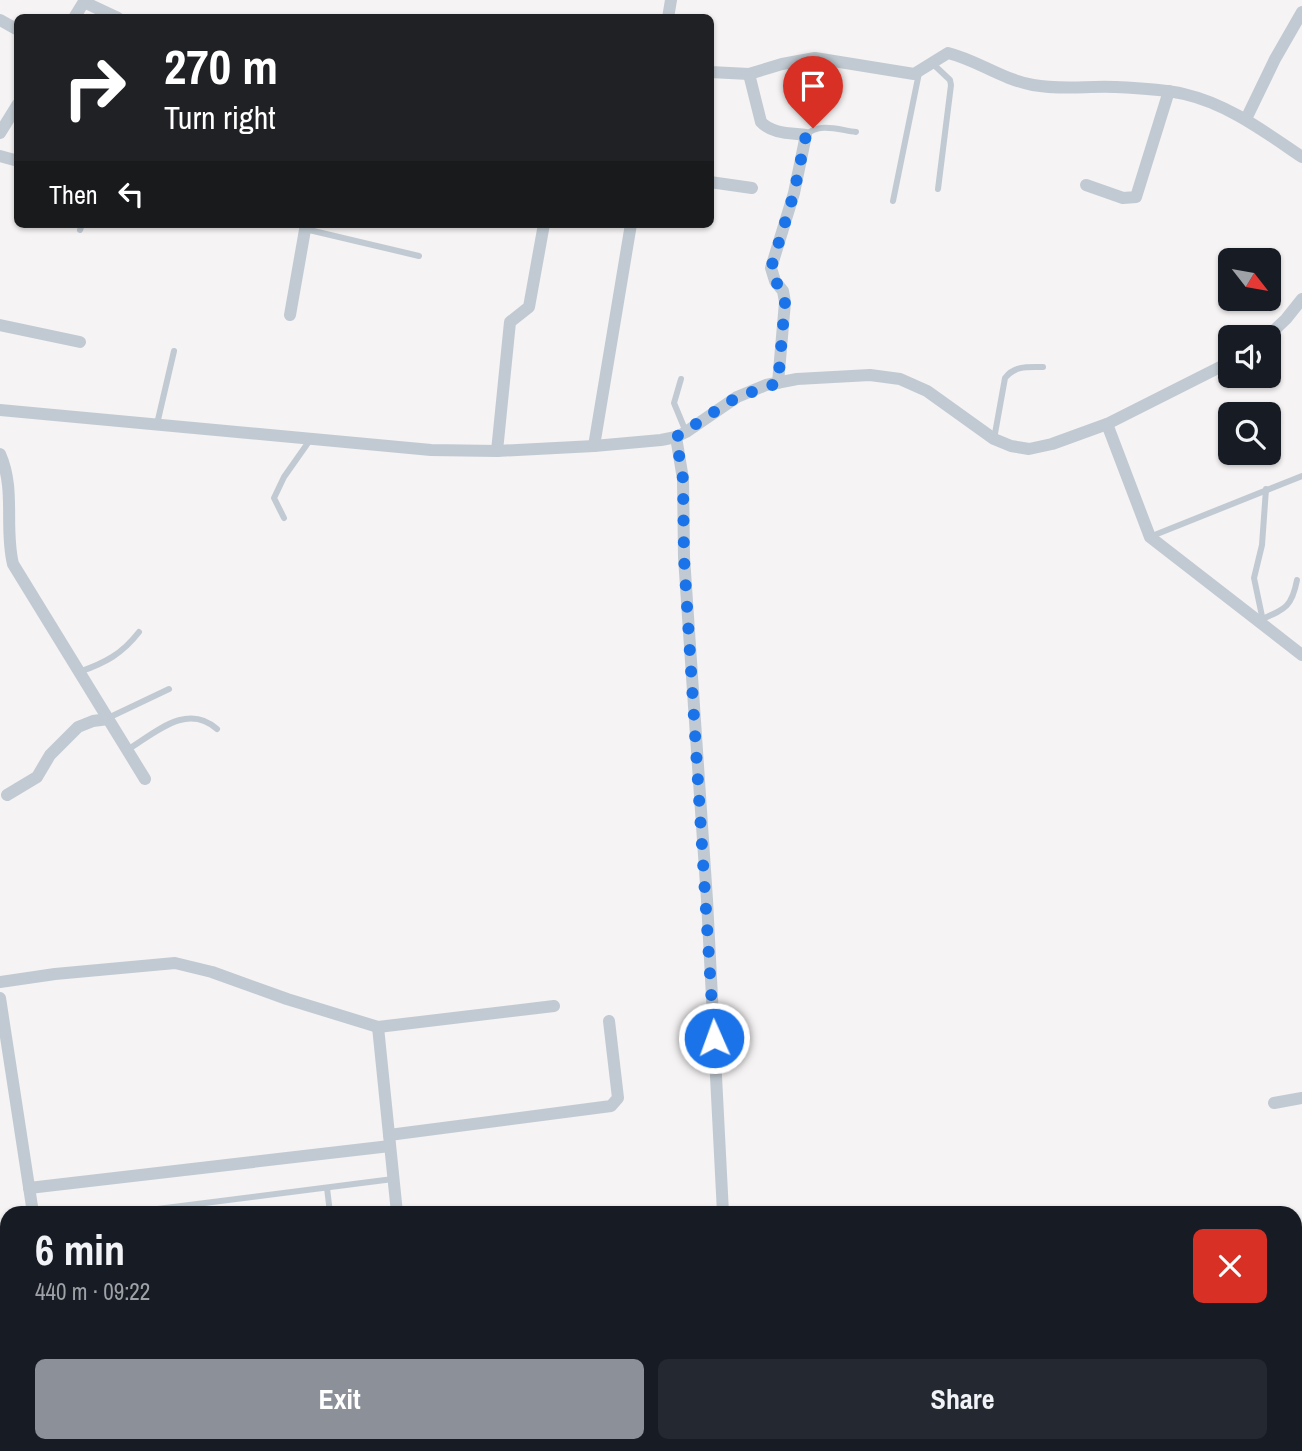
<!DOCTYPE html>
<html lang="en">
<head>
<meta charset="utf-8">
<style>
	:root { --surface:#171b24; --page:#242831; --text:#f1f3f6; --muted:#9ea1a6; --accent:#8c9099 }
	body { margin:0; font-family:"Archivo Narrow",sans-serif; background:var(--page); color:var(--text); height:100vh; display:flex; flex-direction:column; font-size:26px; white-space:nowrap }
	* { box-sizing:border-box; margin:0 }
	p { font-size:23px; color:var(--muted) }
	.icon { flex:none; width:38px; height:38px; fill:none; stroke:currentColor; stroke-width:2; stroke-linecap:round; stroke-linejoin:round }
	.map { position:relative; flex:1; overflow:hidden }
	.drawer { position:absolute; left:0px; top:1206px; width:1302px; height:247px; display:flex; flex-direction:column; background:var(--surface); border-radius:21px 21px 0 0; box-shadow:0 2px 5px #0004 }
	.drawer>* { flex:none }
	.top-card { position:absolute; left:14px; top:14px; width:700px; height:214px; border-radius:10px; box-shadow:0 2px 5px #0004; background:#202124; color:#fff; overflow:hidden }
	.needle { width:46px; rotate:121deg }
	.tools { position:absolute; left:1218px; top:248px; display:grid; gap:14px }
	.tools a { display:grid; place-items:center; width:63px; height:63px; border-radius:10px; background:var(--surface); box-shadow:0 2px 5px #0004; font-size:35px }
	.pin { position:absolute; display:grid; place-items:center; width:60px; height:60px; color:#fff; margin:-72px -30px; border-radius:50% 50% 50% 0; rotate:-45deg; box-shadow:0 0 7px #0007 }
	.pin .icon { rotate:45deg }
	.me { position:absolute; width:77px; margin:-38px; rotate:358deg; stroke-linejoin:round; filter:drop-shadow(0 0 5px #0008) }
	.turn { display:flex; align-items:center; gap:24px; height:147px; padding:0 35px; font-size:32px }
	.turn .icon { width:91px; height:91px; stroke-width:2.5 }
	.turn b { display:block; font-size:49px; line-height:60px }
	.then { display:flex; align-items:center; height:66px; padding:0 35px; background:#0003; gap:14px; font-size:26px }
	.round { display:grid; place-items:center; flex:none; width:74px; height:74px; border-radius:10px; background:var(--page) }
	.head { display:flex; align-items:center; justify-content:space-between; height:119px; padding:0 35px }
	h1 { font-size:42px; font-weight:700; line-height:52px }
	.cta { display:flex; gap:14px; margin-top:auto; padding:14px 35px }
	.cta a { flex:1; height:80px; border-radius:10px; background:var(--accent); color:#fff; font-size:28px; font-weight:700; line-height:80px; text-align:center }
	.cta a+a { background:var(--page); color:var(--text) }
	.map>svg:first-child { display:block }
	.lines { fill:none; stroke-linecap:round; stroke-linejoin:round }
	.lane { stroke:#c1cad2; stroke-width:6 }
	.street { stroke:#c1cad2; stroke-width:12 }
	.route { stroke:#1a73e8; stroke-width:12; stroke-dasharray:0 21.6 }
</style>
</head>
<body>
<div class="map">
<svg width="1302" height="1451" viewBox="0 0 1302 1451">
	<rect width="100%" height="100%" fill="#f5f3f3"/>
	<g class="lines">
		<g class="lane">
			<polyline points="932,63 950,80 951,85 938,189"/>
			<path d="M806,135C819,122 839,130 856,132"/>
			<polyline points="893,201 919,73"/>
			<polyline points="305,229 419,256"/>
			<polyline points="80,230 82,224"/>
			<polyline points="681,379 674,403 686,432"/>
			<polyline points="157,424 174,351"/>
			<path d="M994,439L1005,378C1015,365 1029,367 1043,367"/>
			<polyline points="284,518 274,498 284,477 310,440"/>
			<polyline points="1152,536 1302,476"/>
			<path d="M1262,619C1286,609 1292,606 1297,580"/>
			<polyline points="1263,621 1254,578 1262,545 1266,489"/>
			<path d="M79,672C105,663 122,654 139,632"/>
			<polyline points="108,718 169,689"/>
			<path d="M127,750C155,733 187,702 217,729"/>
			<polyline points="327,1188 330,1213"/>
			<polyline points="126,1213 393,1179"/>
			<polyline points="204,1446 207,1451"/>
			<polyline points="242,1446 242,1451"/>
			<polyline points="307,1446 308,1451"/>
			<polyline points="344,1446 344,1451"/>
			<polyline points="366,1446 366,1451"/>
			<polyline points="187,1451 191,1446"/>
		</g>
		<g class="street">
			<polyline points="84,2 118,18"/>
			<polyline points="74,18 85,0"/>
			<polyline points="668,18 671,0"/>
			<polyline points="0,20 18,30"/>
			<path d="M710,72L749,74L782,64L815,58L914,74L948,53C977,60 1001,79 1033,85C1060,90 1087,86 1114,87C1137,88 1162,89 1184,94C1228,104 1265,132 1302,157"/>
			<path d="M749,74L761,122C772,134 791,133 806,135L794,193L771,268L775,281L783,291L785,302L778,383"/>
			<polyline points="1246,119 1275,59 1302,12"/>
			<polyline points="0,133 18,104"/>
			<polyline points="0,156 18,161"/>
			<polyline points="710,182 752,188"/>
			<polyline points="1086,185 1123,198 1136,197 1169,91"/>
			<polyline points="290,315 306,224"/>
			<polyline points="0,325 80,342"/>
			<polyline points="1266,338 1286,319 1302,299"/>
			<polyline points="0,410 431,450 497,451 594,446 661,440 676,437 686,432 737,397 766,385 797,379 870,375 900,379 927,391 994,439 1011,446 1029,449 1052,444 1107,424 1230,362"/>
			<polyline points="1107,424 1150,537 1302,655"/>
			<polyline points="676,437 683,479 684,557 707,900 723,1213"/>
			<polyline points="594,446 631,224"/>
			<polyline points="497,451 510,322 529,307 544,224"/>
			<path d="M0,454C16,490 4,527 13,564L145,779"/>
			<polyline points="7,795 37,777 50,755 78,727 93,721 108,719"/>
			<polyline points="0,982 55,974 175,963 212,972 287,999 378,1027 554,1006"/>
			<polyline points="0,998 33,1213"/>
			<polyline points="378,1027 397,1213"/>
			<polyline points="1274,1103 1302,1098"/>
			<polyline points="389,1135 611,1106 618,1098 609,1021"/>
			<polyline points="29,1188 390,1146"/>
			<polyline points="1295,1339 1302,1338"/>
			<polyline points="0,1445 7,1444"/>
			<polyline points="150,1446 151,1451"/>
			<polyline points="427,1446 428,1451"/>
			<polyline points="737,1446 737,1451"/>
			<polyline points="1283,1446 1283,1451"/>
			<polyline points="980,1451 984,1446"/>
		</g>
	</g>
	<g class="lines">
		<polyline class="route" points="714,1038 684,558 683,479 676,437 737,397 778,383 785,302 783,291 775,281 771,268 794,193 806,135 813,128"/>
	</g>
</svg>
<div class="tools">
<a><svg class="needle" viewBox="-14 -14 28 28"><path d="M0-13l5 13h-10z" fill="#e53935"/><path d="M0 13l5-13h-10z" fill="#9ea1a6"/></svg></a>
<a><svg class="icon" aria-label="sound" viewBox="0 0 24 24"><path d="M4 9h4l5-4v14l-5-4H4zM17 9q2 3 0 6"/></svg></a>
<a><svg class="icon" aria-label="search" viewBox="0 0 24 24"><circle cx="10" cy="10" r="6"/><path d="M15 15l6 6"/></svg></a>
</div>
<div class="pin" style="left:813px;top:128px;background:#d93025"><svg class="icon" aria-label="arrive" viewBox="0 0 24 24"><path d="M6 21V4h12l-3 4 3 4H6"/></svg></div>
<svg class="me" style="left:714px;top:1038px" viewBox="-20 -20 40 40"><circle r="17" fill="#1a73e8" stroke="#fff" stroke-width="3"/><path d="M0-11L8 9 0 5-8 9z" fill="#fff"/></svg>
<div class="top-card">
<div class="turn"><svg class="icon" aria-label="right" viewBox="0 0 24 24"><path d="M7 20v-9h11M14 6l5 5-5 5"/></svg><div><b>270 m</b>Turn right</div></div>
<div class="then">Then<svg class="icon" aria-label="left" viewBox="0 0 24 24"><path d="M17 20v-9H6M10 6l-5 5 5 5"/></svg></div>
</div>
<section class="drawer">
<div class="head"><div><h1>6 min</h1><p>440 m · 09:22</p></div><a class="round" style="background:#d93025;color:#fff"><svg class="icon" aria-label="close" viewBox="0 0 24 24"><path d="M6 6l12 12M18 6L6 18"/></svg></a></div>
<div class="cta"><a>Exit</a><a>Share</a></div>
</section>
</div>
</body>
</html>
